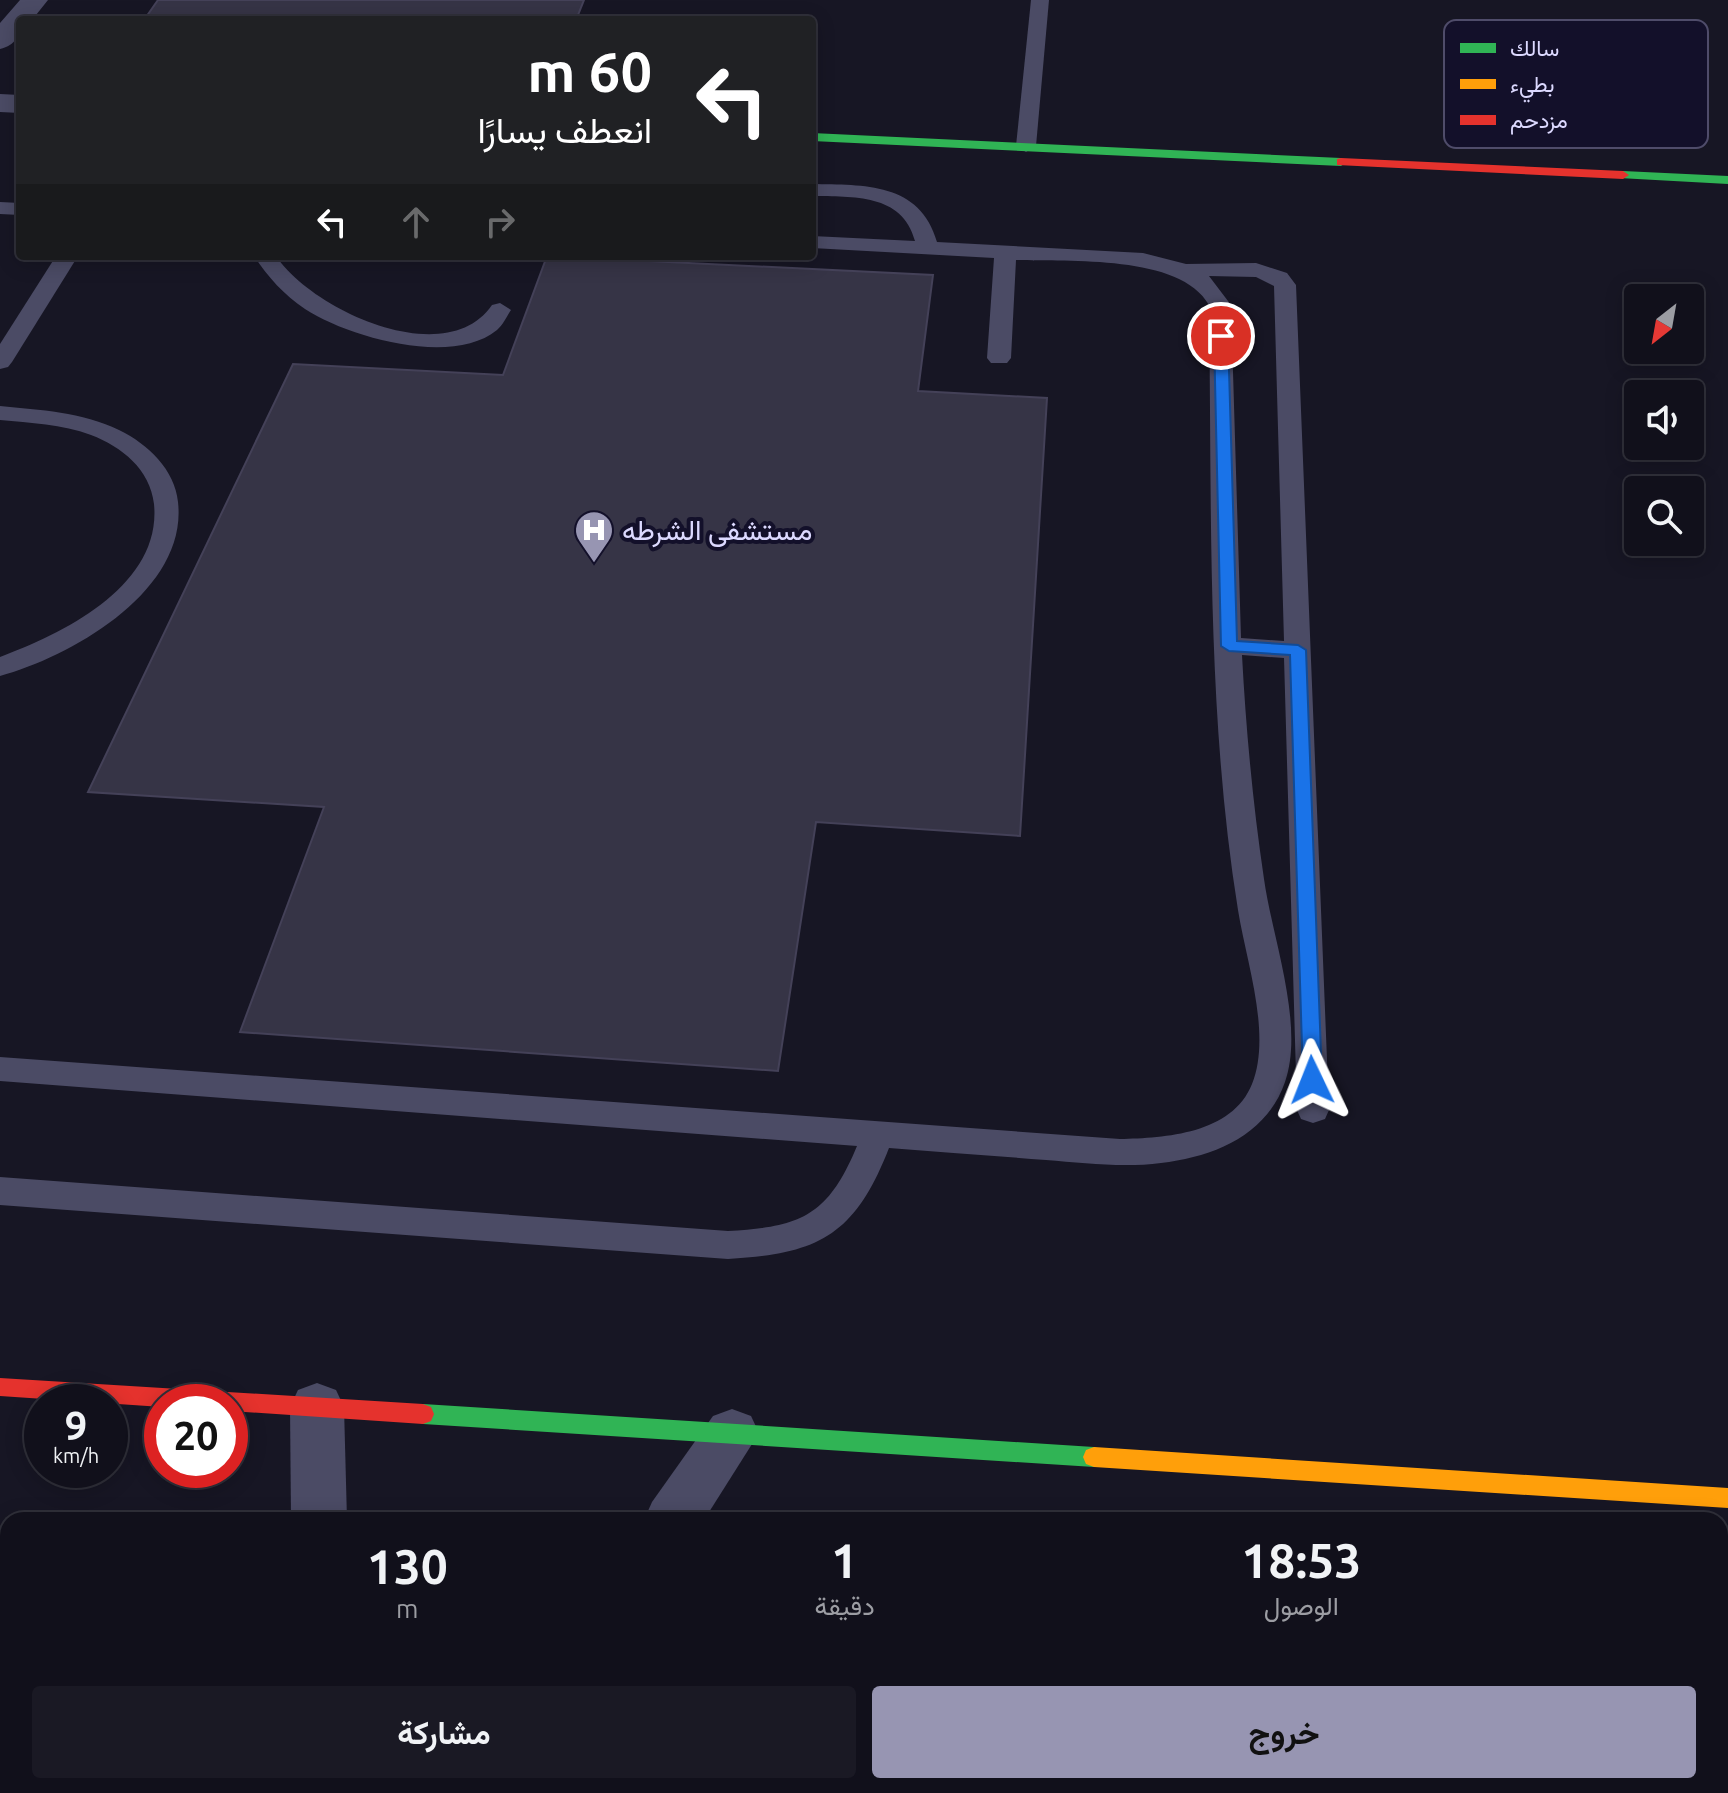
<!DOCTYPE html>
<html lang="ar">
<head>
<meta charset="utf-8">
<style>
	:root { --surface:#11101b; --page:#1a1924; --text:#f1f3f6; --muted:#9c9da3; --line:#30303a; --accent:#9795b2 }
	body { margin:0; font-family:Ubuntu,Vazirmatn,sans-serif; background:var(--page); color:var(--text); direction:rtl; height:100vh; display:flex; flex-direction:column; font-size:30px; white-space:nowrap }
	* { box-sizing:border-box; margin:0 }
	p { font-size:26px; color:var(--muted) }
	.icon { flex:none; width:44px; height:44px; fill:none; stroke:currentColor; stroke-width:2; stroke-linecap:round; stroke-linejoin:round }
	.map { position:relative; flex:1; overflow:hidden; direction:ltr }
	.sheet { position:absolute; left:0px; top:1512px; width:1728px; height:282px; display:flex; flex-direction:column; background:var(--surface); border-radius:24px 24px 0 0; box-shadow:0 4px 20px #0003,0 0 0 2px var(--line); direction:rtl }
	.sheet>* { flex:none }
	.hud { position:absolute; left:16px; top:16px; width:800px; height:244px; border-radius:8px; box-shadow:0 4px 20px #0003,0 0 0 2px var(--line); direction:rtl; background:#202124; color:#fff; overflow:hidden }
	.needle { width:52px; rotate:211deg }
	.controls { position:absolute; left:1624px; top:284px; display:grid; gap:16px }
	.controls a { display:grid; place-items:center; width:80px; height:80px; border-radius:8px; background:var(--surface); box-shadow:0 4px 20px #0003,0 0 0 2px var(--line); font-size:40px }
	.speed { position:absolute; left:24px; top:1384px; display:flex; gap:16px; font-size:40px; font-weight:700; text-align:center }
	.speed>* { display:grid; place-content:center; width:104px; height:104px; border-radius:50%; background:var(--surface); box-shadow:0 4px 20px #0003,0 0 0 2px var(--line); line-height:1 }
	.speed small { font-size:20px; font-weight:400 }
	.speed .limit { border:12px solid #d22; background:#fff; color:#111 }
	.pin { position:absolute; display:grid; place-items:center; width:68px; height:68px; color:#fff; margin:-34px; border:4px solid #fff; border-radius:50%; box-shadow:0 2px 8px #0007 }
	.me { position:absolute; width:88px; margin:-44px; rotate:358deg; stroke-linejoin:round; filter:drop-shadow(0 0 6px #0008) }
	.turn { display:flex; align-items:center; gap:28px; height:168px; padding:0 32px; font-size:36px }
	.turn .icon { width:104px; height:104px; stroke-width:2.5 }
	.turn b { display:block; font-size:56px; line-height:68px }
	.lanes { display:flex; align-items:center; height:76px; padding:0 32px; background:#0003; justify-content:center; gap:40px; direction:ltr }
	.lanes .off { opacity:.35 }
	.eta { display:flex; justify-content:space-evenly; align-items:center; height:136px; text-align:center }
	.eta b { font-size:48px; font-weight:700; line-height:56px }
	.cta { display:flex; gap:16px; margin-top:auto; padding:16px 32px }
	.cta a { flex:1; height:92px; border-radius:8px; background:var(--accent); color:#111; font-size:32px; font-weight:700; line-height:92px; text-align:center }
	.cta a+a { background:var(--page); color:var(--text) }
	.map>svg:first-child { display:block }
	.building { fill:#363446; stroke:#444158; stroke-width:2 }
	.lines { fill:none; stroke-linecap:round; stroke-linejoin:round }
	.lane { fill:#4b4b65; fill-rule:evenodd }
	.street { fill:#4b4b65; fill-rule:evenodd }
	.fast { fill:#30b455; fill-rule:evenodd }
	.slow { fill:#ff9f0a; fill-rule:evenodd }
	.jam { fill:#e5322d; fill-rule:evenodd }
	.route { fill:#1a73e8; stroke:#114b97; stroke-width:2 }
	.labels { text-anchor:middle; stroke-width:8; stroke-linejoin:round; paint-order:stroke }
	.poi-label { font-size:28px; fill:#dcd9ff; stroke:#13102a; text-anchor:start }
	.key { fill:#13102a; stroke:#4f4c6a; stroke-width:2 }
	.key-label { font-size:22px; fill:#dcd9ff }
</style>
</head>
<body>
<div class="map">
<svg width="1728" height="1793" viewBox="0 0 1728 1793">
	<rect width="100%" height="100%" fill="#171624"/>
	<g class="building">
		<polygon points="158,0 584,0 576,20 144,20"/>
		<polygon points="547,256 933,275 918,391 1047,398 1020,836 816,822 778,1071 240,1032 324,807 88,792 293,364 503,375"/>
	</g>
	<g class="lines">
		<g class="lane">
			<polygon points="1031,0 1049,0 1036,146 1026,152 1016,146"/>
			<path d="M812,184C864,185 920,182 937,242L1143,253L1186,264L1256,263L1287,273L1296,285L1329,1110L1325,1119L1313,1123L1301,1119L1297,1110L1284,658L1242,655C1246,730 1253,805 1264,879C1272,937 1305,1025 1285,1082C1267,1135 1214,1157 1161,1163C1123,1168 1084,1163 1046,1160C994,1156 941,1152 889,1148C855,1235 819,1254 728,1259L0,1205V1177L728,1231C801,1227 828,1216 857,1146L0,1081V1057L1120,1139C1165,1138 1232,1134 1252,1084C1272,1034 1246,961 1238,910C1206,711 1212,506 1209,305C1180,254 1069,262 1016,260L1011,358L1007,363H991L987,358L994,258L812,248V236L915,241C902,193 853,197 812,196ZM1209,276L1256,277L1274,286L1284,641L1241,638L1231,305Z"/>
			<polygon points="0,202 20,203 20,215 0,214"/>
			<polygon points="56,256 78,256 12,362 8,367 0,369 0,344"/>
			<path d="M254,256H276C312,310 446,372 492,305L500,303L511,310C507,316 503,325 497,330C452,367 348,337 305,309C284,295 268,277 254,256Z"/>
			<path d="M0,406C40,410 82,412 119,430C148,444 175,470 178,502C188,590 73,656 0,676V657C65,633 162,585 154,504C150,469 122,447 91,435C62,424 30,423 0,420Z"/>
		</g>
		<g class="street">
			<path d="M20,0H48L32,20H20C20,36 16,45 0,49V23Z"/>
			<polygon points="0,94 20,95 20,113 0,112"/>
			<polygon points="317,1383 336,1390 344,1407 347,1520 291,1520 290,1407 298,1390"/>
			<polygon points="732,1409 751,1416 759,1433 704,1520 644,1520 652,1502 713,1416"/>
			<polygon points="247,1786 307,1786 305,1793 245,1793"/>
			<polygon points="503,1786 564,1786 561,1793 501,1793"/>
		</g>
		<g class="fast">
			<polygon points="812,133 1341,158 1347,162 1341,166 812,141"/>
			<polygon points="1623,171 1728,176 1728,184 1619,178 1619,172"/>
			<polygon points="423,1404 1094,1447 1102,1450 1105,1457 1102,1464 1094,1467 423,1424 415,1421 412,1414 415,1407"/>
		</g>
		<polygon class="slow" points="1094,1447 1728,1488 1728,1508 1094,1467 1086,1464 1083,1457 1086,1450"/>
		<g class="jam">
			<polygon points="1341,158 1623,171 1629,175 1623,179 1337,165 1337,159"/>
			<polygon points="0,1378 423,1404 431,1407 434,1414 431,1421 423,1424 230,1411 230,1402 162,1402 162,1407 0,1396"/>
		</g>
	</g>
	<polygon class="route" points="1221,332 1228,336 1237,641 1298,645 1306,650 1322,1080 1319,1085 1305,1085 1303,1080 1290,655 1229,651 1221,646 1214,336"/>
	<defs>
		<symbol id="hospital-pin" viewBox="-11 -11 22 30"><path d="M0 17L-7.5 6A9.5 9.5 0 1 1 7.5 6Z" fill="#9795b2" stroke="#13102a"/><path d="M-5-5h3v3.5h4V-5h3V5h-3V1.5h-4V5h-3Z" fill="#fff"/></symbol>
	</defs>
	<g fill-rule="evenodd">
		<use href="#hospital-pin" x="572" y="508" width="44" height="60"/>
	</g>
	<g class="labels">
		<g class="poi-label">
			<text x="622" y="540">مستشفى الشرطه</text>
		</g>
	</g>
	<rect x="1444" y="20" width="264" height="128" rx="12" class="key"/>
	<rect x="1460" y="43" width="36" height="10" fill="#30b455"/>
	<rect x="1460" y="79" width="36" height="10" fill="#ff9f0a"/>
	<rect x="1460" y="115" width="36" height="10" fill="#e5322d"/>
	<g class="key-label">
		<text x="1510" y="56">سالك</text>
		<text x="1510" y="92">بطيء</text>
		<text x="1510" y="128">مزدحم</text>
	</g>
</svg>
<div class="controls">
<a><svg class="needle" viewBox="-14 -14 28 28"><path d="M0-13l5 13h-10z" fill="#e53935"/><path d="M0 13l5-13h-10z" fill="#9c9da3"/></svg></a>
<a><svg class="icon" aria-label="sound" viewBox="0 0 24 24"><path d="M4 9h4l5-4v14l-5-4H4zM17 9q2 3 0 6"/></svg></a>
<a><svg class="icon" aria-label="search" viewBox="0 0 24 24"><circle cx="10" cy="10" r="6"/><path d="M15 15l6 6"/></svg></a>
</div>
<div class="speed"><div>9<small>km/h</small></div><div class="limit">20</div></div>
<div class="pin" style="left:1221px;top:336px;background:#d93025"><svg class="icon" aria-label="arrive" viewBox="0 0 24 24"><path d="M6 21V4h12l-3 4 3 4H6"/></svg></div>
<svg class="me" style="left:1312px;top:1080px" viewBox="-20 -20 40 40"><path d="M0-17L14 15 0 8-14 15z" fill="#1a73e8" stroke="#fff" stroke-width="4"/></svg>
<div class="hud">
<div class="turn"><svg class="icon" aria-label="left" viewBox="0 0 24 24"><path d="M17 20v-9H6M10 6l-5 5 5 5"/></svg><div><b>60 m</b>انعطف يسارًا</div></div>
<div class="lanes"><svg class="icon" aria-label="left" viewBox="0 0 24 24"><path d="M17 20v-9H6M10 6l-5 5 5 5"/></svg><svg class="icon off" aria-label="ahead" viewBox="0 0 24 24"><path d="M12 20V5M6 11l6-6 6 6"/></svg><svg class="icon off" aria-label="right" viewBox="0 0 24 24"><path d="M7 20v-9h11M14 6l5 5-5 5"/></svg></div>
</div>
<section class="sheet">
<div class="eta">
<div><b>18:53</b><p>الوصول</p></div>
<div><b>1</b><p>دقيقة</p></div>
<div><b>130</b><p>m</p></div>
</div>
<div class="cta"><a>خروج</a><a>مشاركة</a></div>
</section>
</div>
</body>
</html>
